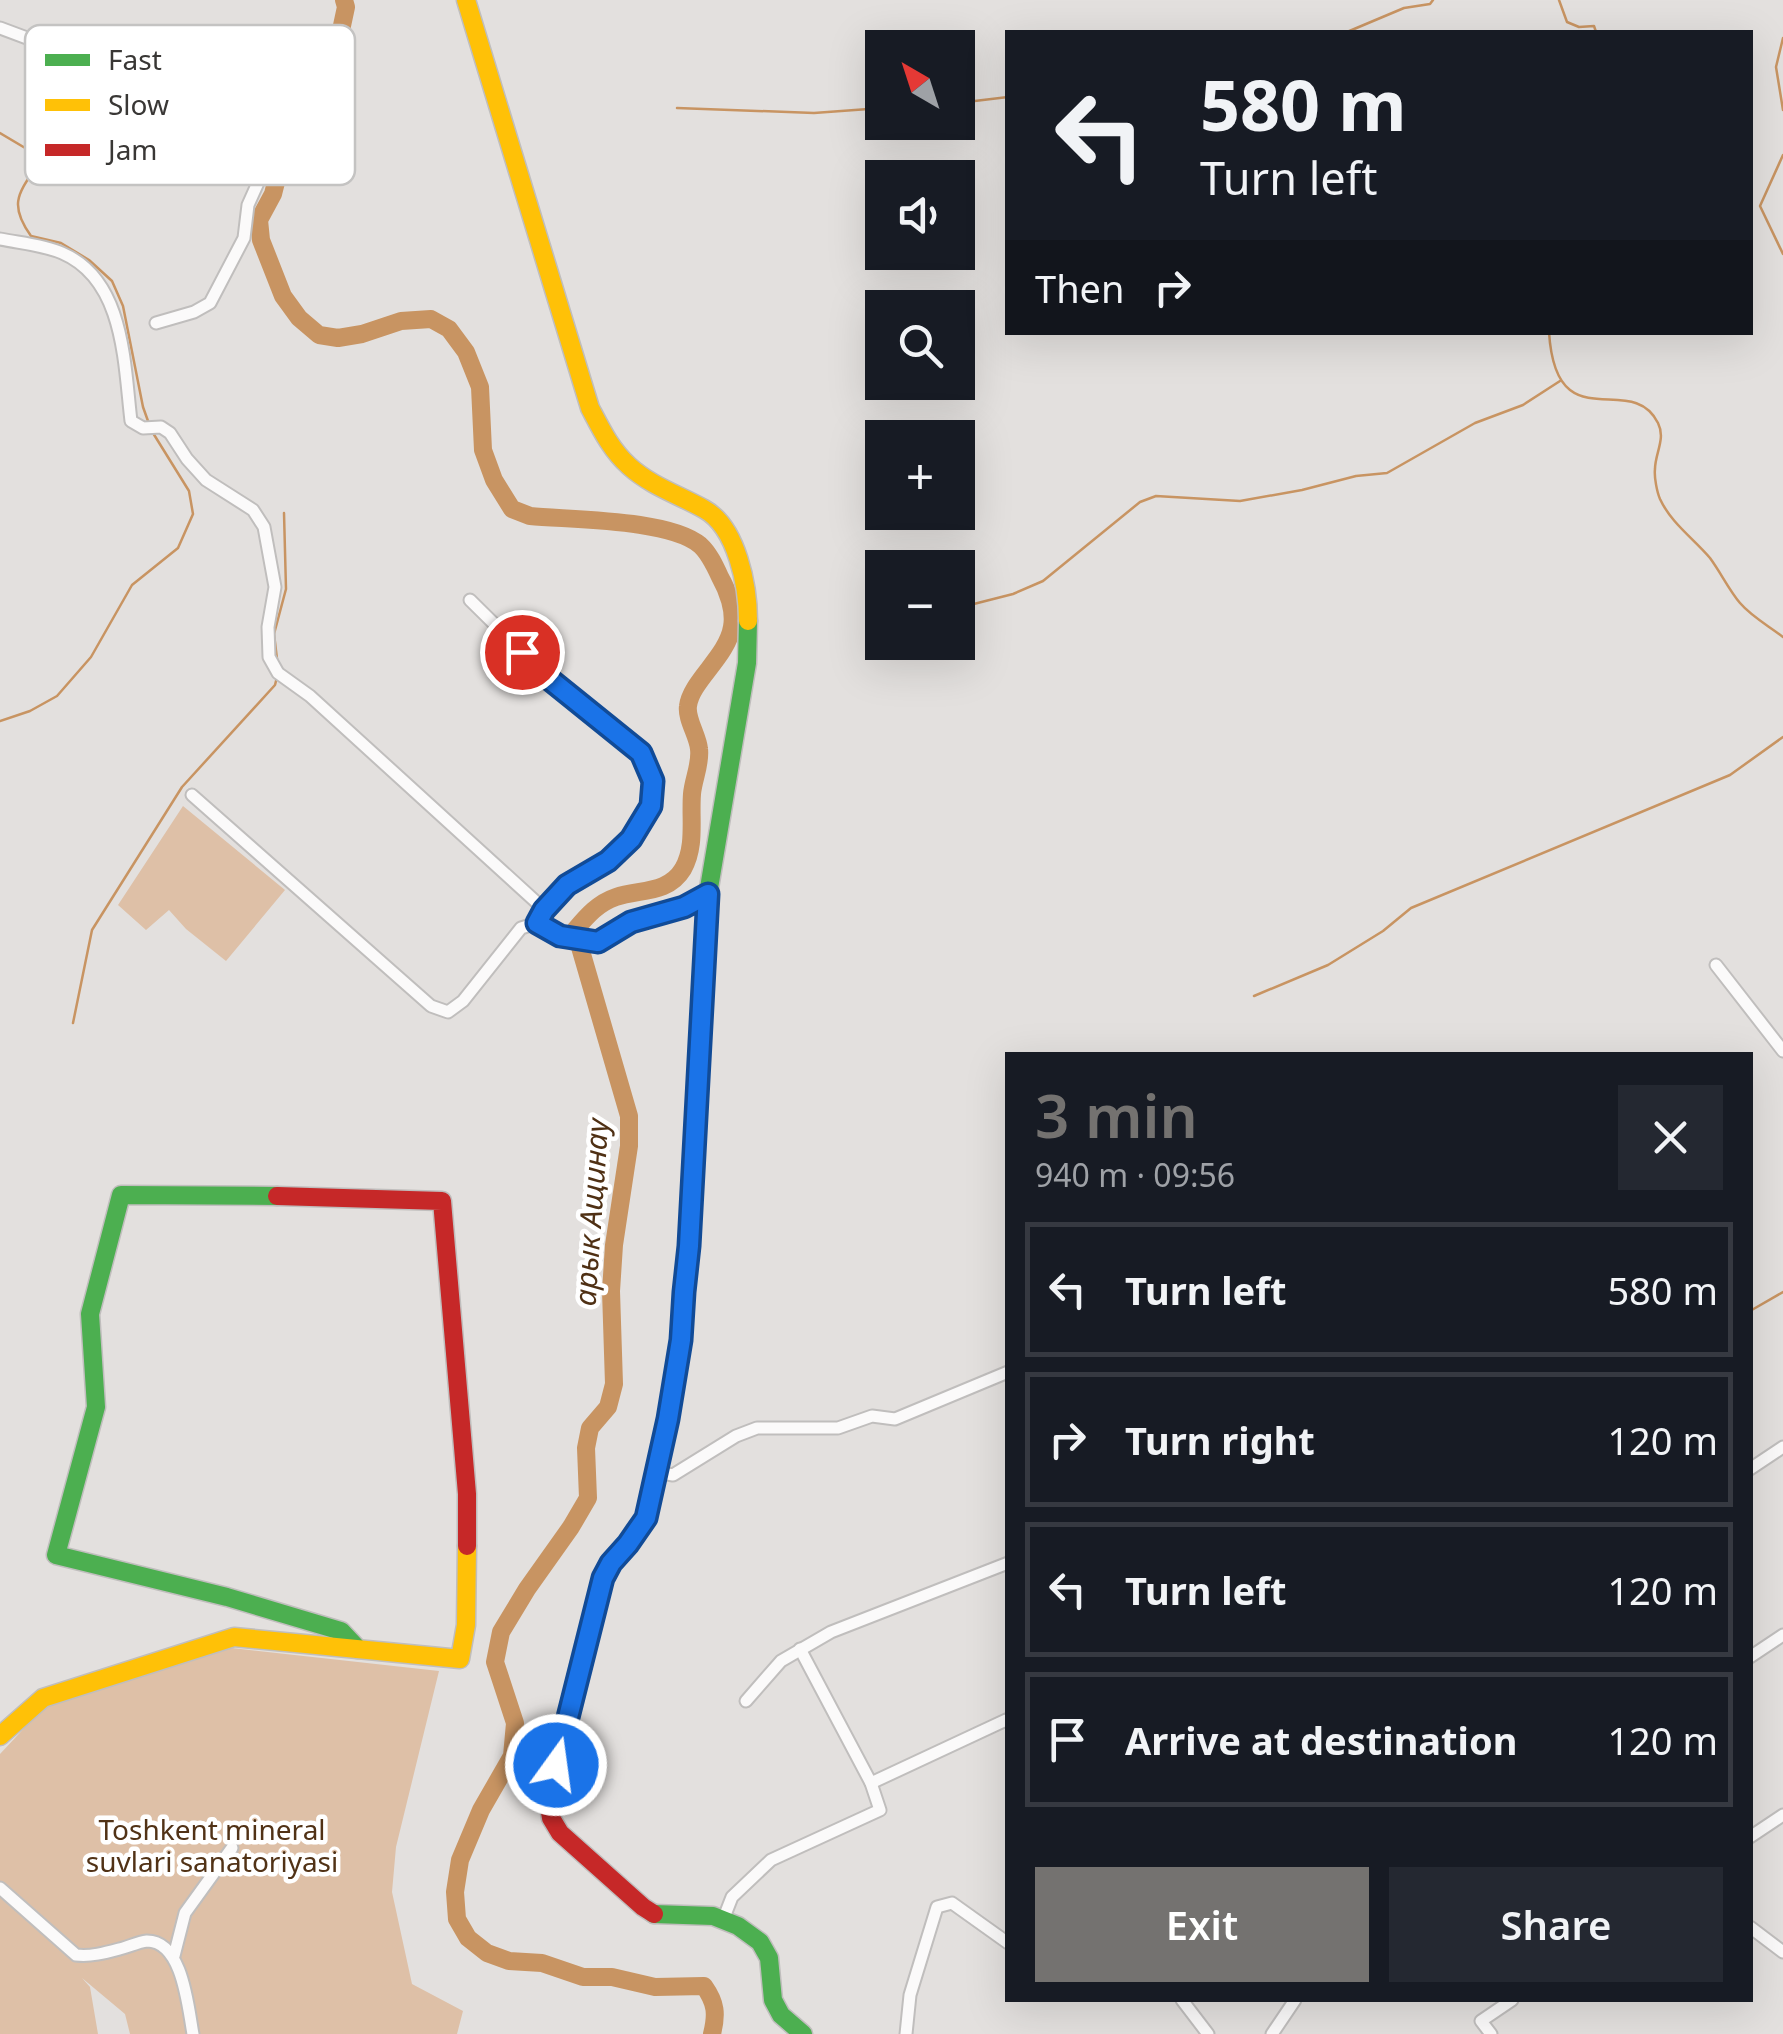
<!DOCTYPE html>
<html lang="en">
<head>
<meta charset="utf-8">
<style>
	:root { --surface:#171b24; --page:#242831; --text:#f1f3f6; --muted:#9ea1a6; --line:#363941; --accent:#747270 }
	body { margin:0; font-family:"Noto Sans",sans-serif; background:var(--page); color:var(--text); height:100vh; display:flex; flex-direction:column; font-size:38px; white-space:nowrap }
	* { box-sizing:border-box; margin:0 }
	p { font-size:32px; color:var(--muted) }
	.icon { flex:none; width:55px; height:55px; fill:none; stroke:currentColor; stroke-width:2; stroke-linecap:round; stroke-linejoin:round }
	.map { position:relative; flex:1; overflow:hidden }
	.drawer { position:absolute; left:1005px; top:1052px; width:748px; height:950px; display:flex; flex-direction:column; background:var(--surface); border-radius:0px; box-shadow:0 10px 40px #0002 }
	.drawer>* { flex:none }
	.guide { position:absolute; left:1005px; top:30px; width:748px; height:305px; border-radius:0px; box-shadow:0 10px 40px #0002; background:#171b24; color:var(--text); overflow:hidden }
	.needle { width:65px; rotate:321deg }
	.buttons { position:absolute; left:865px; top:30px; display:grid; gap:20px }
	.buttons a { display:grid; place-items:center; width:110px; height:110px; border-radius:0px; background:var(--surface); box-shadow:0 10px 40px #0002; font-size:50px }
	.pin { position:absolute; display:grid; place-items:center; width:85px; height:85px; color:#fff; margin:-42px; border:5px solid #fff; border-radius:50%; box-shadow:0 2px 10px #0007 }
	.me { position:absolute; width:110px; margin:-55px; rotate:14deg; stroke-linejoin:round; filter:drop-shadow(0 0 8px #0008) }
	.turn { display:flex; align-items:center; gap:35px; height:210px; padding:0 30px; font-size:45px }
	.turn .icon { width:130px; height:130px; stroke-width:2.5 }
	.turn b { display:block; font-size:70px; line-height:85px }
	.then { display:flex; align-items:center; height:95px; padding:0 30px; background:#0003; gap:20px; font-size:38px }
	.round { display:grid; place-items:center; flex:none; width:105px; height:105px; border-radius:0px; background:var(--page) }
	.head { display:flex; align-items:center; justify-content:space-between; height:170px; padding:0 30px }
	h1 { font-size:60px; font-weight:600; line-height:75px; color:var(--accent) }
	.cta { display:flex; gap:20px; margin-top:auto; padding:20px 30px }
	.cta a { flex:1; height:115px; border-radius:0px; background:var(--accent); color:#fff; font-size:40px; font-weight:600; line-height:115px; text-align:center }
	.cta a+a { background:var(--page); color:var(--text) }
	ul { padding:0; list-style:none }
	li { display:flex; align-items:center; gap:30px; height:135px; margin:0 20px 15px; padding:0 10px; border:5px solid var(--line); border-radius:0px }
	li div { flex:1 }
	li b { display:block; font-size:38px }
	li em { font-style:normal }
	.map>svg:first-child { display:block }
	.green { fill:#dec0a7 }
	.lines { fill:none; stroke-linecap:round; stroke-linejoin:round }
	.stream { stroke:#c89462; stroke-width:2.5 }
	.river { stroke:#c89462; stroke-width:18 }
	.street-casing { stroke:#c0bebd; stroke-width:15 }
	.fast-casing { stroke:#c0bebd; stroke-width:21 }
	.slow-casing { stroke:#c0bebd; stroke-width:21 }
	.jam-casing { stroke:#c0bebd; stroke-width:21 }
	.street { stroke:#fbfafa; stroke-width:11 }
	.fast { stroke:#4caf50; stroke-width:18 }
	.slow { stroke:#ffc107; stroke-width:18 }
	.jam { stroke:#c62828; stroke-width:18 }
	.route-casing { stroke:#114b97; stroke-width:25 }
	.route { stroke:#1a73e8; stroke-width:18 }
	.labels { text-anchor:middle; stroke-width:9; stroke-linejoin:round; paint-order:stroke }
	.park-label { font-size:28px; fill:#513216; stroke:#fff }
	.water-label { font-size:30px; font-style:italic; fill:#4f3014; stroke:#fff }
	.key { fill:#fff; stroke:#c4c3c2; stroke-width:2.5 }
	.key-label { font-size:28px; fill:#393735 }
</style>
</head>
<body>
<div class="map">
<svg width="1783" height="2034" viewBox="0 0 1783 2034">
	<rect width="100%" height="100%" fill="#e3e0de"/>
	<g class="green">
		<polygon points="183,806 285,890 226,961 186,929 169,910 146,930 118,905"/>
		<polygon points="232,1648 439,1671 396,1847 392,1892 412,1984 463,2011 457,2034 130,2034 125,2014 82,1978 90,1987 98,2034 0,2034 0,1754 43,1708"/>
	</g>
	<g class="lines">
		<g class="stream">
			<polyline points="1559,0 1567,22 1579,27 1594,26 1596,32"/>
			<polyline points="1347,32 1404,8 1430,4 1433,0"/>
			<polyline points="1783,38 1776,67 1783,110"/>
			<polyline points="266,92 285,94"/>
			<polyline points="958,103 1008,97"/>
			<polyline points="677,108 814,113 882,108"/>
			<polyline points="0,133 42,158 60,147 113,83 130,76 254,90"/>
			<polyline points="1783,155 1760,206 1783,254"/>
			<path d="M42,158C21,191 6,201 31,236L61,243L89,260L112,281L123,306L143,407L148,421"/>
			<path d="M1549,332C1556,443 1631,369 1658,423C1666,439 1655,453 1655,469C1654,477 1657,492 1660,499C1671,523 1694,539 1710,558C1721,573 1729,590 1740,603C1752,617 1769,626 1783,637"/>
			<polyline points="958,608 1013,594 1043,581 1140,502 1156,496 1240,501 1302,490 1356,476 1387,473 1475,423 1523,405 1560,381"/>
			<polyline points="277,659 274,634 286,589 284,513"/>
			<polyline points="0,721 30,711 57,696 91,657 132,585 178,548 193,514 189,491 153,433"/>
			<polyline points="1254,996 1328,965 1383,931 1411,908 1730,775 1783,737"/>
			<polyline points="73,1023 92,930 182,787 275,685 277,677"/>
			<polyline points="1750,1311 1783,1292"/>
		</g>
		<path class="river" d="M344,0L346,7L337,49L321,65L294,81L285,94L283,109L289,131L273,194L259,220L261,240L283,296L299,318L319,335L338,338L362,334L401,321L431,319L449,329L466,352L480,387L483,450L494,480L512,509L530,516C572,520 669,519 700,545C709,553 715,566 720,577C728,591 735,611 732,627C727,657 691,681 688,706C686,719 698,736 699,749C701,764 693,780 692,794C690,819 696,846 683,869C668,894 640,889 616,897C598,903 587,916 575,930L629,1116V1146L614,1245L611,1291L614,1384L608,1407L590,1428L586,1448L588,1498L571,1527L527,1589L501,1632L495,1662L515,1723L512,1756L481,1810L460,1860L455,1892L457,1919L468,1938L487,1953L509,1961L542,1963L583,1977H612L655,1987L704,1986C716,2003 717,2014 712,2034"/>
		<defs>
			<g id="street">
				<polyline points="0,28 67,53 177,74 239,52 252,50 262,63 263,80 257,103 267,153 261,176 248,205 244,238 210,303 194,312 156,323"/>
				<path d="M0,239C20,243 44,245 62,253C125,280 124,364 131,421L143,428L161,427L170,433L187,459L206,480L253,510L264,527L275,587L268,627L269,657L278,673L310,696L545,910"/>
				<polyline points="470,600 549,678 641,753 653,781 651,806 631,839 608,861 567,885 542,915"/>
				<polyline points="192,795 431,1006 448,1012 463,1001 521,928 537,923 560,937 598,942 631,921 684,907 708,894"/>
				<polyline points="1716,965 1783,1051"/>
				<polyline points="1750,1469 1783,1447"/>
				<polyline points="656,1472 673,1475 736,1436 757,1428 838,1428 872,1416 895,1419 1008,1372"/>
				<polyline points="1750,1657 1783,1635"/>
				<polyline points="746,1701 781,1661 831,1632 1008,1563"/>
				<polyline points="871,1783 1006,1720 1008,1722"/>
				<polyline points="1750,1837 1783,1815"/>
				<path d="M0,1888L76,1955C92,1957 108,1952 123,1948C130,1946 139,1942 147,1941C183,1941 188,2008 193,2034"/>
				<polyline points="723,1920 732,1897 771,1860 880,1810 871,1783 800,1649"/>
				<polyline points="1750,1927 1783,1952"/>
				<polyline points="174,1956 185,1913 232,1848"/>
				<polyline points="1182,2000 1208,2034"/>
				<polyline points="906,2034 910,1995 937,1907 952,1903 1008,1943"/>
				<polyline points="1272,2034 1295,2000"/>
				<polyline points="1491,2034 1481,2021 1512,2000"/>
			</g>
			<g id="fast">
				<polyline points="277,1196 121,1195 90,1314 96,1407 56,1555 227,1597 341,1631 358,1649"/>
				<polyline points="679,1355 689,1246 708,894 747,663 748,621"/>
				<polyline points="654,1914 713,1916 738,1926 760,1942 769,1958 773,2000 781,2015 803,2034"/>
			</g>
			<g id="slow">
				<path d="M466,0L590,408C601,429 611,450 629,466C651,486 679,495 704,509C737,527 748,586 748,621"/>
				<polyline points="0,1736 43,1698 234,1637 460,1659 466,1625 467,1546"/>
			</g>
			<g id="jam">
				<polyline points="277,1196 442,1201 467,1494 467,1546"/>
				<polyline points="654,1914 643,1907 560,1833 551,1818 548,1799 603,1579 611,1563 646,1519 668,1419 679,1355"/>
			</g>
		</defs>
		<use href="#street" class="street-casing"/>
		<use href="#fast" class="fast-casing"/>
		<use href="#slow" class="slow-casing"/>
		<use href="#jam" class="jam-casing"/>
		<use href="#street" class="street"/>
		<use href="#fast" class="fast"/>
		<use href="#slow" class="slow"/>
		<use href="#jam" class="jam"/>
	</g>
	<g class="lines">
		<defs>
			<polyline id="route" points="522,652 548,678 641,753 653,781 651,806 631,839 608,861 567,885 544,910 537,923 560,936 598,942 631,922 684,907 708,894 689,1246 684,1292 681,1340 668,1419 646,1518 628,1544 611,1563 603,1578 556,1765"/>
		</defs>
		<use href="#route" class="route-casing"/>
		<use href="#route" class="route"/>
	</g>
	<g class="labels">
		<g class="park-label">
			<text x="212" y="1840">Toshkent mineral<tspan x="212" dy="32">suvlari sanatoriyasi</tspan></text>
		</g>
		<g class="water-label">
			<text transform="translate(592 1212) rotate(-86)" y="10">арык Ащинау</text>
		</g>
	</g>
	<rect x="25" y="25" width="330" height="160" rx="15" class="key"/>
	<rect x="45" y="54" width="45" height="12" fill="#4caf50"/>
	<rect x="45" y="99" width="45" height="12" fill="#ffc107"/>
	<rect x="45" y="144" width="45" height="12" fill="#c62828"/>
	<g class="key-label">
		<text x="108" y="70">Fast</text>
		<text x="108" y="115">Slow</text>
		<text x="108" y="160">Jam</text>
	</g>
</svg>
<div class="buttons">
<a><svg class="needle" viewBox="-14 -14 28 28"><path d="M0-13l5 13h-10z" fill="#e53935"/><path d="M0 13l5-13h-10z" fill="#9ea1a6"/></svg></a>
<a><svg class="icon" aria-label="sound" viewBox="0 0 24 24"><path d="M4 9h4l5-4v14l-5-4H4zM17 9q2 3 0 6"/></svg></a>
<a><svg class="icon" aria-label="search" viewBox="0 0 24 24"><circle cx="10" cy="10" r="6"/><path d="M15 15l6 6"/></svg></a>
<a>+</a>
<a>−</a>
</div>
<div class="pin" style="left:522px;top:652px;background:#d93025"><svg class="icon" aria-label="arrive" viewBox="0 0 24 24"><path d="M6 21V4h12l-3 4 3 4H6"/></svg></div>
<svg class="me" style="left:556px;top:1765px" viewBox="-20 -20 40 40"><circle r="17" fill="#1a73e8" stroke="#fff" stroke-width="3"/><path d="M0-11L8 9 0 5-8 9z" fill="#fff"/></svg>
<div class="guide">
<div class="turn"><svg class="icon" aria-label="left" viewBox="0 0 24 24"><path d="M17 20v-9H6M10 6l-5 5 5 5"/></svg><div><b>580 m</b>Turn left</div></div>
<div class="then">Then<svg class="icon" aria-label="right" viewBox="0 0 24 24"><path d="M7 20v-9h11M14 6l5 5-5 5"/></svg></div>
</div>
<section class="drawer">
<div class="head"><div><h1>3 min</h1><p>940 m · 09:56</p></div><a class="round"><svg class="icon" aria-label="close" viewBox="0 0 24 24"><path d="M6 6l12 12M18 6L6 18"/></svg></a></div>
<ul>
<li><svg class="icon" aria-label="left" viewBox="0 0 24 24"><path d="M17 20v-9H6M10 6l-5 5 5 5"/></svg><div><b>Turn left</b></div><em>580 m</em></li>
<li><svg class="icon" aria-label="right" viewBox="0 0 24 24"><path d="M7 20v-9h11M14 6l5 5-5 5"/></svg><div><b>Turn right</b></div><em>120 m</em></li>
<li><svg class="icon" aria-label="left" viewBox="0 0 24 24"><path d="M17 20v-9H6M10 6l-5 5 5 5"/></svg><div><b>Turn left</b></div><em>120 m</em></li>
<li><svg class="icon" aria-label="arrive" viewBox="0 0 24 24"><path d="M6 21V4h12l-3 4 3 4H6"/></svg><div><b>Arrive at destination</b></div><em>120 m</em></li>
</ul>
<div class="cta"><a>Exit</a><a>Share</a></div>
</section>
</div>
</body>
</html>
